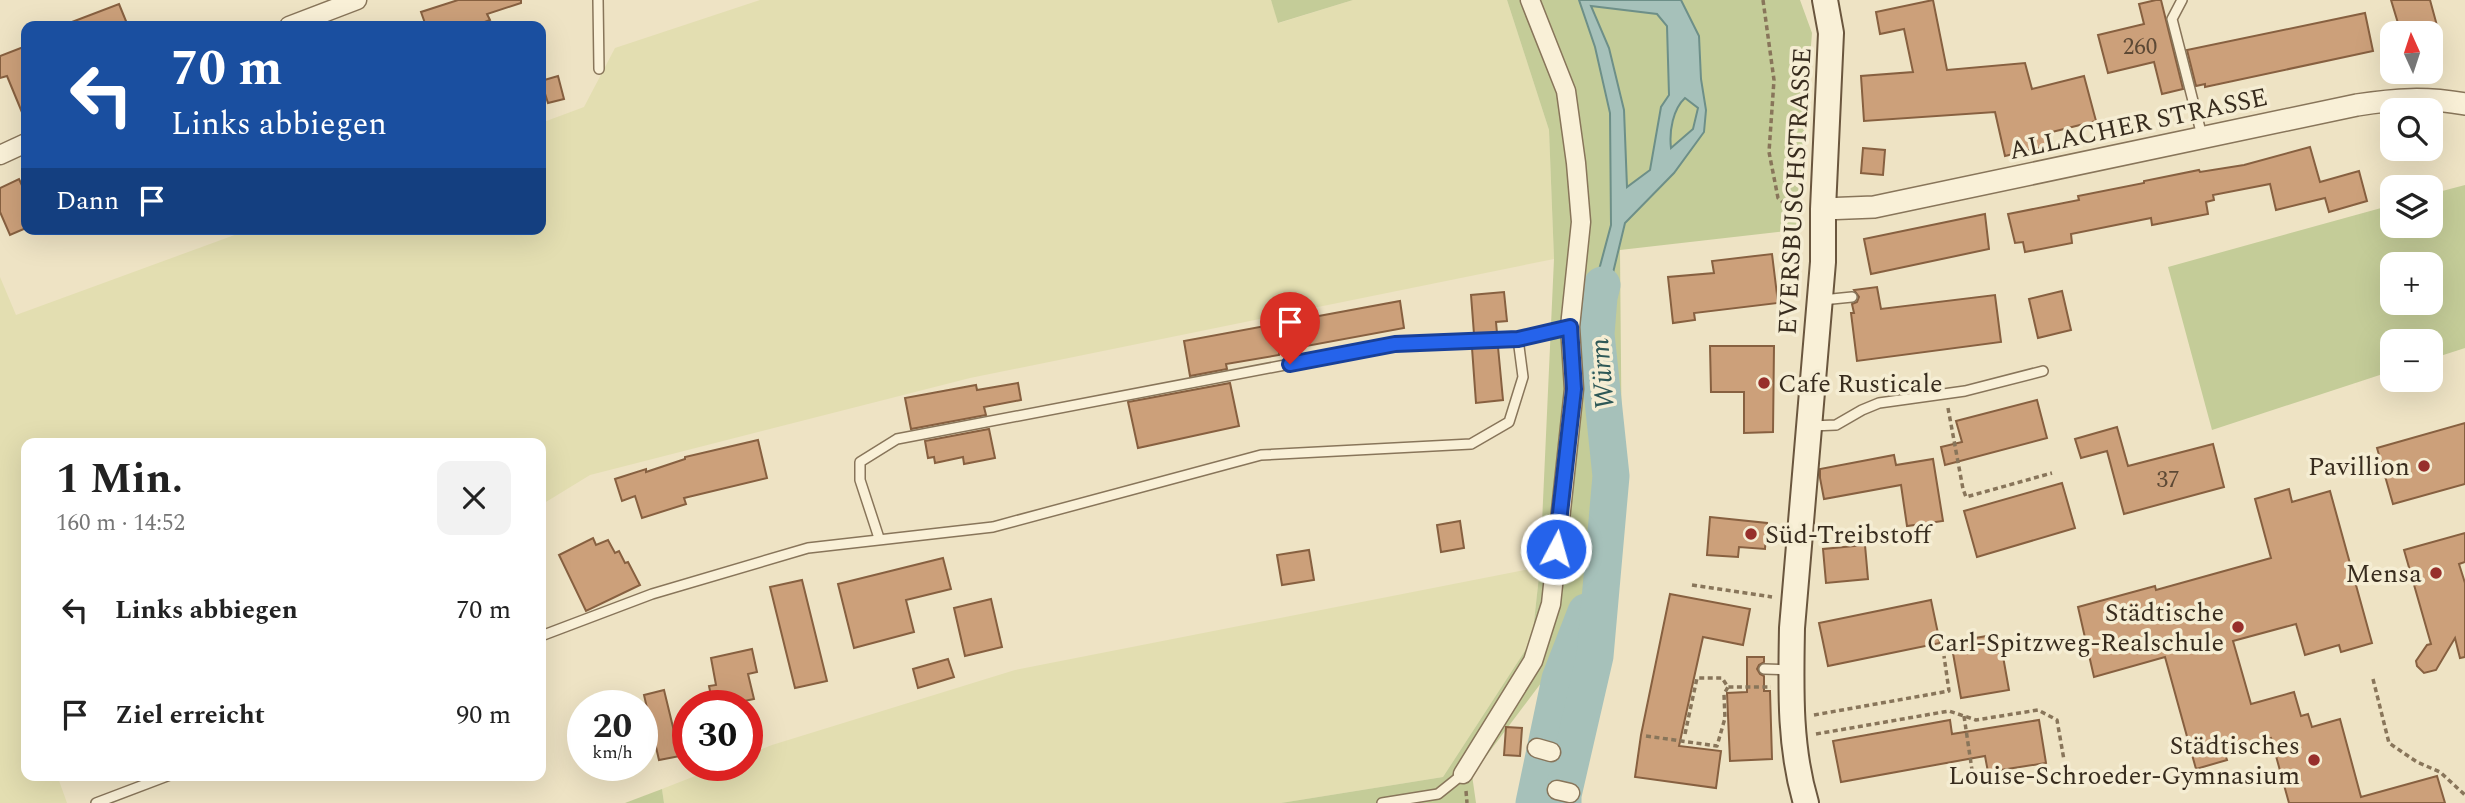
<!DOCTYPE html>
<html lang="de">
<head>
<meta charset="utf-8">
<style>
	:root { --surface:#fff; --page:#f2f2f2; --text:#222; --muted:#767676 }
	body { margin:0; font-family:Spectral,serif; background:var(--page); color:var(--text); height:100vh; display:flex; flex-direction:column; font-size:26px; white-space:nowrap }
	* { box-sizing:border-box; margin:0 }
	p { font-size:23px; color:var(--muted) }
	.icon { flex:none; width:38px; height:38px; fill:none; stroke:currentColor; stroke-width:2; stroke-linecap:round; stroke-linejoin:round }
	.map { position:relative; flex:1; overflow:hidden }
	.details { position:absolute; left:21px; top:438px; width:525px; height:343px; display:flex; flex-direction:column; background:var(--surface); border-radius:14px; box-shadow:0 7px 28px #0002 }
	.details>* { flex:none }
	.banner { position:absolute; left:21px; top:21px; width:525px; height:214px; border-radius:14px; box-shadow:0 7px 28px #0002; background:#1a4fa0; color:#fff; overflow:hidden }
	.needle { width:46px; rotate:357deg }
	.controls { position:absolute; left:2380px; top:21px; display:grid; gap:14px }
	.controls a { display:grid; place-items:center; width:63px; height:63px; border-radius:14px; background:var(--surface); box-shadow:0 7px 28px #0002; font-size:35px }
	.speed { position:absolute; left:567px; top:690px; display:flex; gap:14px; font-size:35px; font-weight:700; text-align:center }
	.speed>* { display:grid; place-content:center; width:91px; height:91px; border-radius:50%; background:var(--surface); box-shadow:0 7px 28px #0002; line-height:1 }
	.speed small { font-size:18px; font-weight:400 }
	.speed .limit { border:10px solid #d22; background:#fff; color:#111 }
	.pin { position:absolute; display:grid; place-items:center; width:60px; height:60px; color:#fff; margin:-72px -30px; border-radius:50% 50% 50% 0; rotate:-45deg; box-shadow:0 0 7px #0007 }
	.pin .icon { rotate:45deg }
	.me { position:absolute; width:77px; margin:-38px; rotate:6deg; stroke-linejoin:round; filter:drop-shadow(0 0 5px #0008) }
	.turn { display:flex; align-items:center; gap:24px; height:147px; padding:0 35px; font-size:32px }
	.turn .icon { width:91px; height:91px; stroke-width:2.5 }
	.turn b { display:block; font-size:49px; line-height:60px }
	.then { display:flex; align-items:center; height:66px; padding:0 35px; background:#0003; gap:14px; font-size:26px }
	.round { display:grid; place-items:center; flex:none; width:74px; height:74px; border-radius:14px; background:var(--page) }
	.head { display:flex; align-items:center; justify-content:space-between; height:119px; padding:0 35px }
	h1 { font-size:42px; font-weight:700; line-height:52px }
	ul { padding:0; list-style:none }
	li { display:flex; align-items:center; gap:21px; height:105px; padding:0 35px }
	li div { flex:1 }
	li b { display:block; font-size:26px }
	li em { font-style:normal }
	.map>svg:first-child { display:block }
	.farmland { fill:#e3deb1 }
	.green { fill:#c4cc98; fill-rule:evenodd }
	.water { fill:#a6c1ba; stroke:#6d8f88; stroke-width:2; fill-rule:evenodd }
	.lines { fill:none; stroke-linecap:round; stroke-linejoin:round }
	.river { stroke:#a6c1ba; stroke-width:37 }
	.building { fill:#cca07a; stroke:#876040; stroke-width:2 }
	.service-casing { stroke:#88755a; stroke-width:12 }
	.minor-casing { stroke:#88755a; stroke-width:21 }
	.tertiary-casing { stroke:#88755a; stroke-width:24 }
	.secondary-casing { stroke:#6a563e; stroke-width:28 }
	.path { stroke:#88755a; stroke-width:3.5; stroke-dasharray:5 3.5; stroke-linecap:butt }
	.service { stroke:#f9f0d7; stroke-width:9 }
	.minor { stroke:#f9f0d7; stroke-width:18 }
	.tertiary { stroke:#f9f0d7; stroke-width:21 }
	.secondary { stroke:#f9f0d7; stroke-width:24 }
	.route-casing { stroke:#184099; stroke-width:18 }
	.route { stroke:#2563eb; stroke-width:12 }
	.poi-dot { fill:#972f2b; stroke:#f5edd3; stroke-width:2.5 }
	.labels { text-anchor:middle; stroke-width:7; stroke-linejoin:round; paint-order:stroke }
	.number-label { font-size:23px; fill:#5d4935 }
	.street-label { font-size:26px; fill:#382c1e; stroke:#f5edd3 }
	.poi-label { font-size:26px; fill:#382c1e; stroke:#f5edd3; text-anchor:end }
	.water-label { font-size:28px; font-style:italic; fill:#2e5857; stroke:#f5edd3 }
</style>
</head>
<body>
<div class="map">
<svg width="2465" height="803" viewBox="0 0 2465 803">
	<rect width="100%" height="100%" fill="#eee3c4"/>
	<g class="farmland">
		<polygon points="760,0 1271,0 1279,23 1353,0 1507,0 1549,130 1554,259 970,378 590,475 541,505 541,443 26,443 26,775 57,775 67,803 0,803 0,277 16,315 251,229 541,229 541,123 584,107 615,48"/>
		<polygon points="1540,567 1532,640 1443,777 1281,803 664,803 662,789 723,765 747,765 747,755 772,745 1015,670"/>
	</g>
	<g class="green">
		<polygon points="1271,0 1353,0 1278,23"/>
		<polygon points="1507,0 1800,0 1812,33 1796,230 1620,250 1622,473 1599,653 1562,655 1472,775 1476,803 1281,803 1443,777 1532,640 1540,567 1554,259 1549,130"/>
		<path d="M2465,185V348L2431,359V341H2392V371L2212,430L2168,267L2392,205V226H2431V194ZM2392,264H2431V303H2392Z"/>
		<polygon points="662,789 664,803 625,803"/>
	</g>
	<path class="water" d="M1579,0H1681L1699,36L1701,79L1706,110L1704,132L1674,173L1625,223L1598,335H1594L1592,296L1611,225L1610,113L1595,47ZM1591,6L1657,14L1667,26L1669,95L1661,107L1650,170L1627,187L1624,110L1609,48ZM1685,98L1698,108L1693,129L1671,148C1669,131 1673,109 1685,98Z"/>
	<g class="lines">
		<g class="river">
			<polyline points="1534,803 1560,679 1586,612"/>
			<polyline points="1563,803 1563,795 1595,656 1611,476 1596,334 1599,297 1602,285"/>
		</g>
	</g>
	<g class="building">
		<polygon points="458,0 521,0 521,3 487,14 490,20 474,26 426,26 421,12"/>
		<polygon points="1933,0 1947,70 2025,63 2032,89 2084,76 2096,121 2044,134 2047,146 2005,156 1995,112 1864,121 1861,76 1913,72 1904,29 1880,34 1876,12"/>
		<polygon points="2156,0 2161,0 2183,89 2162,94 2154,62 2108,73 2098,35 2144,24 2139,4"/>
		<polygon points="2391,0 2430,0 2439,33 2401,33"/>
		<polygon points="119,4 128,26 64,26 64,25"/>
		<polygon points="2365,13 2373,51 2205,87 2205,84 2196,86 2187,50"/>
		<polygon points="26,46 26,122 7,76 0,78 0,56"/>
		<polygon points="558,76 564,99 548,103 541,81"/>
		<polygon points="2310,147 2320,182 2359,171 2367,201 2329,212 2325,198 2276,210 2270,184 2213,195 2214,200 2206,202 2208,214 2152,225 2151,218 2071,234 2072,243 2025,252 2023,242 2015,243 2008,214 2079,200 2078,196 2144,183 2144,181 2199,170 2200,172 2244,165"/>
		<polygon points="1863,148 1885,150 1883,175 1861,173"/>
		<polygon points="19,179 26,194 26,228 10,235 0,212 0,188"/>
		<polygon points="1985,214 1989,249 1871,274 1864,239"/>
		<polygon points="1772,254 1778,303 1694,313 1695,320 1673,323 1668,277 1714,273 1712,261"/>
		<polygon points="1877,287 1881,309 1995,295 2001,342 1857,361 1851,313 1854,313 1852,304 1857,302 1859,297 1854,290"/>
		<polygon points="2062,291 2071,330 2038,338 2029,299"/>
		<polygon points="1504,292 1507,321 1496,322 1497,333 1474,334 1471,295"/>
		<polygon points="1400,301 1404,328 1279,351 1279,355 1226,364 1227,369 1190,376 1184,341"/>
		<polygon points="1710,346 1774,346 1773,432 1744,433 1744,392 1711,392"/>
		<polygon points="1498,347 1503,400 1476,403 1472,348"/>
		<polygon points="1018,383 1021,400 984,407 986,415 911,429 905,398 976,385 977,390"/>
		<polygon points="1230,383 1239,426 1138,448 1128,402"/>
		<polygon points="2037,400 2047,438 1945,465 1941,447 1962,442 1956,421"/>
		<polygon points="2465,423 2465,484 2393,504 2377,448"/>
		<polygon points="2117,427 2128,466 2213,444 2224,487 2124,514 2107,451 2081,458 2075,439"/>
		<polygon points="989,429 995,458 964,464 963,457 935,463 934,457 928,458 925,441"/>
		<polygon points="758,440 767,478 684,498 686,504 642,518 635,496 622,501 615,479 646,469 646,472 685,459 685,457"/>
		<polygon points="1894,455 1896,465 1933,459 1943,521 1907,526 1901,485 1824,499 1820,478 1820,469"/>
		<polygon points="2062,483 2075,528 1977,557 1964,511"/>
		<polygon points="2289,489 2292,502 2330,491 2372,643 2341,652 2339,645 2305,655 2296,624 2233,641 2251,704 2294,692 2301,716 2308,714 2312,727 2340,719 2361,797 2437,776 2445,803 2289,803 2271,738 2224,751 2227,760 2196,769 2165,657 2094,677 2078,607 2155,586 2156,590 2271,558 2255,499"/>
		<polygon points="1710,517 1767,523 1765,549 1739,547 1738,557 1707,555"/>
		<polygon points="1460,521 1464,548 1441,552 1437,525"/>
		<polygon points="2465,533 2465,562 2459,564 2465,583 2465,657 2460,658 2455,638 2436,670 2424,673 2417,666 2416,661 2427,645 2431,644 2404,550"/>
		<polygon points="593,538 596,545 608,540 615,553 619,551 625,563 628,562 640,585 586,611 559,555"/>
		<polygon points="1865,545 1868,579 1826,583 1823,549"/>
		<polygon points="1309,550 1314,580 1282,585 1277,555"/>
		<polygon points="943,558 951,589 906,600 914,632 854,648 838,584"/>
		<polygon points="802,580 827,681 795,688 770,587"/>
		<polygon points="1670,594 1750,609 1743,645 1703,637 1679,746 1721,751 1716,788 1635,777 1641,735"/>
		<polygon points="991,599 1002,647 965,656 954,608"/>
		<polygon points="1931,600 1940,643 1828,666 1819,623"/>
		<polygon points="1999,634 2009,690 1961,698 1951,642"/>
		<polygon points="752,649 757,672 748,674 754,699 725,705 713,705 709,686 716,685 711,658"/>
		<polygon points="1747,657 1764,657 1764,662 1759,665 1757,669 1760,674 1764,676 1764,691 1770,691 1772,759 1730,761 1727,693 1747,692"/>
		<polygon points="948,659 954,677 918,688 913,669"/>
		<polygon points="664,690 680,756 659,760 644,695"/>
		<polygon points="1950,720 1952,734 2039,720 2046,763 1988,772 1985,756 1841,782 1833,741"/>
		<polygon points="1506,727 1522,728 1520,756 1504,755"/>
	</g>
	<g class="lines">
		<defs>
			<g id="service">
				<polyline points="598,0 599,69"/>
				<polyline points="2182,0 2172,19 2202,136"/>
				<polyline points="1822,300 1852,297"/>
				<polyline points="1811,426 1836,425 1862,410 1879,403 1965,391 2043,371"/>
				<polyline points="879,538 860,480 860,462 897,439 1395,344 1518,339 1570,327"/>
				<polyline points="541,636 652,594 808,548 993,527 1261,455 1471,444 1509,422 1523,377 1518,339"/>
				<polyline points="1764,669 1790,670"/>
				<polyline points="96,803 170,775"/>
				<polyline points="1382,803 1438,794 1463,774"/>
			</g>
			<g id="minor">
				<polyline points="289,26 357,0"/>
				<polyline points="0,155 26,143"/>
				<polyline points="1537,748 1551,752"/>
				<polyline points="1463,774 1533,661 1551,604 1574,389 1570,327 1581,222 1576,163 1566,91 1530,0"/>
				<polyline points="1557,790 1570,793"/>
			</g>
			<path id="tertiary" d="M1823,209L1874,207L2357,105C2396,99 2426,97 2465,104"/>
			<path id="secondary" d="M1806,803C1789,746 1791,687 1792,628L1823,262V209L1831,33L1825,0"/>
		</defs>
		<use href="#service" class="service-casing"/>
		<use href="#minor" class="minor-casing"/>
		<use href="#tertiary" class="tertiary-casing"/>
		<use href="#secondary" class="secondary-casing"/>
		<g class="path">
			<polyline points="1763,0 1774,80 1769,152 1778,198 1787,206 1803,207"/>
			<polyline points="1948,408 1963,489 1966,497 2052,473"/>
			<polyline points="1692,585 1772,597"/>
			<polyline points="2373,679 2389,743 2417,762 2440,772 2465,795"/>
			<polyline points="1814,715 1949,691 1944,656"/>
			<polyline points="1964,716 1972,770"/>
			<polyline points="1685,734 1697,678 1722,678 1728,687 1771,687"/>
			<polyline points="1816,734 1949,711 1976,720 2038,710 2057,720 2064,760"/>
			<polyline points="1646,736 1717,746 1725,718 1724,694 1728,687"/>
			<polyline points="1466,791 1467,803"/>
		</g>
		<use href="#service" class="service"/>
		<use href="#minor" class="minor"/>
		<use href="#tertiary" class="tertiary"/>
		<use href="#secondary" class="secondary"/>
	</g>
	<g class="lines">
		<defs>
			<polyline id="route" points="1290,364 1395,344 1518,339 1570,327 1574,389 1556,549"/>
		</defs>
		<use href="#route" class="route-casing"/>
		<use href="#route" class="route"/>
	</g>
	<g class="poi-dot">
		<circle cx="1764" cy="383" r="7"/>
		<circle cx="2424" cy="466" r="7"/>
		<circle cx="1751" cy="534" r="7"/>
		<circle cx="2436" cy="573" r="7"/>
		<circle cx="2238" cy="627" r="7"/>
		<circle cx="2314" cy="760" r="7"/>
	</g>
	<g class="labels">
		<g class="number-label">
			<text x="2140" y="54">260</text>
			<text x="2168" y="487">37</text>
		</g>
		<g class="street-label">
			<text transform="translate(2138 123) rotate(-12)" y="9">ALLACHER STRASSE</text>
			<text transform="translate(1794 191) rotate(-87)" y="9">EVERSBUSCHSTRASSE</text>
		</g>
		<g class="poi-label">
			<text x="1778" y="392" text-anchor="start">Cafe Rusticale</text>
			<text x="2410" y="475">Pavillion</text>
			<text x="1765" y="543" text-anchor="start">Süd-Treibstoff</text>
			<text x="2422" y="582">Mensa</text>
			<text x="2224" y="621">Städtische<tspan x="2224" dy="30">Carl-Spitzweg-Realschule</tspan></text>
			<text x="2300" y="754">Städtisches<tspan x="2300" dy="30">Louise-Schroeder-Gymnasium</tspan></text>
		</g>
		<g class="water-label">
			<text transform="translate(1601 374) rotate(-95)" y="10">Würm</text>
		</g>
	</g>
</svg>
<div class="controls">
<a><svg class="needle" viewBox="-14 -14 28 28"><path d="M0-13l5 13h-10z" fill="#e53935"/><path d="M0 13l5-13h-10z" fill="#767676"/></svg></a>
<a><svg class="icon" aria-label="search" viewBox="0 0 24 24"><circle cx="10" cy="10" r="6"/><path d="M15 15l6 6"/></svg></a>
<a><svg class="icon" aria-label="layers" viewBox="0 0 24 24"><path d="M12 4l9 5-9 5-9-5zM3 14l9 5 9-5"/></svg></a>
<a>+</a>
<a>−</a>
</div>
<div class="speed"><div>20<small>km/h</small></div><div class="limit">30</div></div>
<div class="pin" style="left:1290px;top:364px;background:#d93025"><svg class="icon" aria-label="arrive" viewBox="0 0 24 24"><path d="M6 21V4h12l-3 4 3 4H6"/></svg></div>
<svg class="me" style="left:1556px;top:549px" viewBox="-20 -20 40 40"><circle r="17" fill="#2563eb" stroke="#fff" stroke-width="3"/><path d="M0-11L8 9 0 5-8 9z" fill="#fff"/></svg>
<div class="banner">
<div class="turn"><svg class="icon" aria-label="left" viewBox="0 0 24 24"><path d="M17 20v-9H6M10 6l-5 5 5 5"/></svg><div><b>70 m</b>Links abbiegen</div></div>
<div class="then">Dann<svg class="icon" aria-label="arrive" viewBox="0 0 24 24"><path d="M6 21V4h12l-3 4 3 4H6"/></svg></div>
</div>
<section class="details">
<div class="head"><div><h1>1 Min.</h1><p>160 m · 14:52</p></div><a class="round"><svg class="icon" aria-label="close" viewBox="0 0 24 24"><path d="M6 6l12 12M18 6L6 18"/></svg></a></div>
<ul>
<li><svg class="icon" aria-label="left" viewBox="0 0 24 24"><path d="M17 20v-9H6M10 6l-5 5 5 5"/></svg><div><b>Links abbiegen</b></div><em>70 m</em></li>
<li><svg class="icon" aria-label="arrive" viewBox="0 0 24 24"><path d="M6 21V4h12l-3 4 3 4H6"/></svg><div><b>Ziel erreicht</b></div><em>90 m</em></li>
</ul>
</section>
</div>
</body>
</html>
